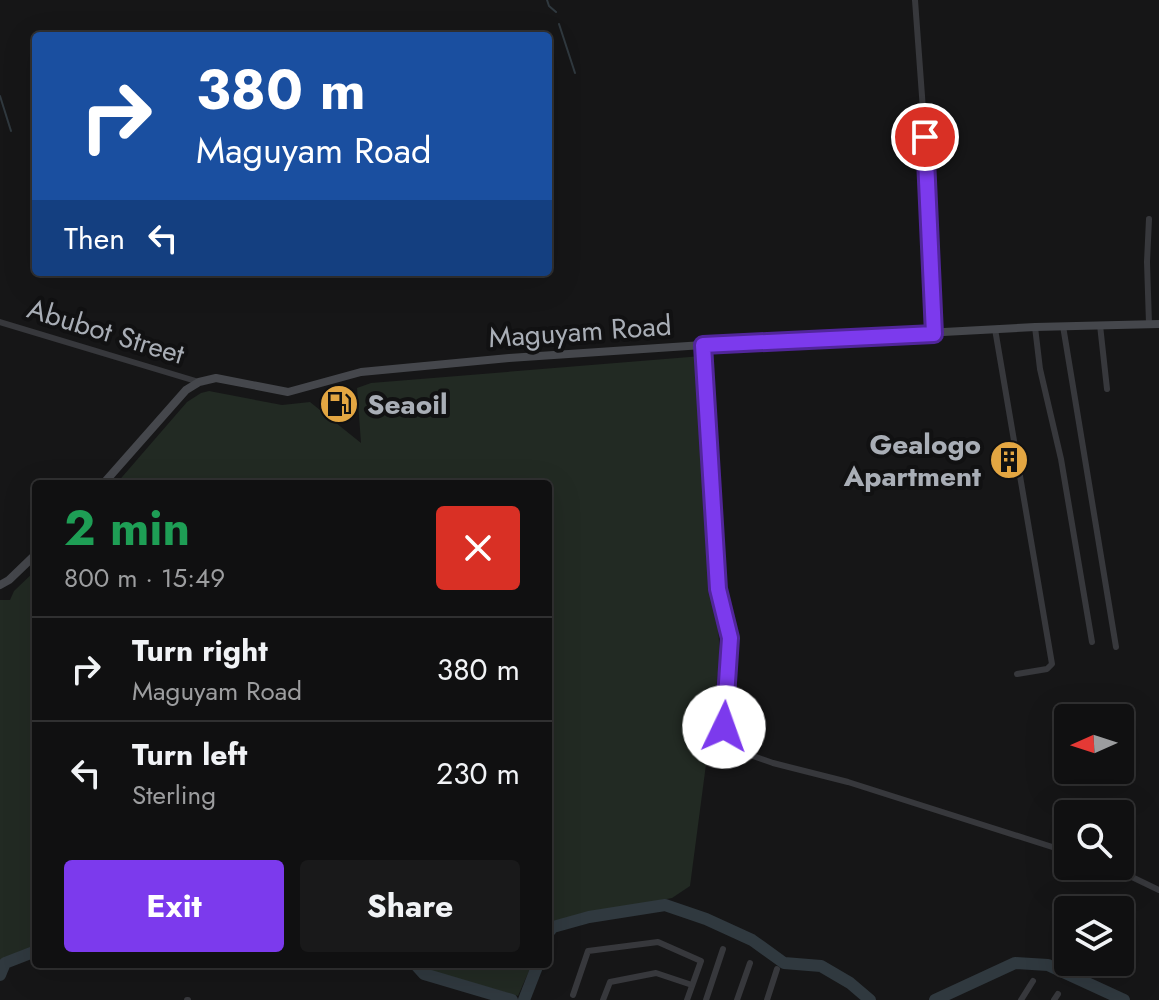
<!DOCTYPE html>
<html lang="en">
<head>
<meta charset="utf-8">
<style>
	:root { --surface:#101011; --page:#19191a; --text:#f1f3f6; --muted:#9c9d9f; --line:#303031; --accent:#7c3aed }
	body { margin:0; font-family:Jost,sans-serif; background:var(--page); color:var(--text); height:100vh; display:flex; flex-direction:column; font-size:30px; white-space:nowrap }
	* { box-sizing:border-box; margin:0 }
	p { font-size:26px; color:var(--muted) }
	.icon { flex:none; width:44px; height:44px; fill:none; stroke:currentColor; stroke-width:2; stroke-linecap:round; stroke-linejoin:round }
	.map { position:relative; flex:1; overflow:hidden }
	.side { position:absolute; left:32px; top:480px; width:520px; height:488px; display:flex; flex-direction:column; background:var(--surface); border-radius:8px; box-shadow:0 8px 32px #0002,0 0 0 2px var(--line) }
	.side>* { flex:none }
	.hud { position:absolute; left:32px; top:32px; width:520px; height:244px; border-radius:8px; box-shadow:0 8px 32px #0002,0 0 0 2px var(--line); background:#1a4fa0; color:#fff; overflow:hidden }
	.needle { width:52px; rotate:267deg }
	.controls { position:absolute; left:1054px; top:704px; display:grid; gap:16px }
	.controls a { display:grid; place-items:center; width:80px; height:80px; border-radius:8px; background:var(--surface); box-shadow:0 8px 32px #0002,0 0 0 2px var(--line); font-size:40px }
	.pin { position:absolute; display:grid; place-items:center; width:68px; height:68px; color:#fff; margin:-34px; border:4px solid #fff; border-radius:50%; box-shadow:0 2px 8px #0007 }
	.me { position:absolute; width:88px; margin:-44px; rotate:3deg; stroke-linejoin:round; filter:drop-shadow(0 0 6px #0008) }
	.turn { display:flex; align-items:center; gap:28px; height:168px; padding:0 32px; font-size:36px }
	.turn .icon { width:104px; height:104px; stroke-width:2.5 }
	.turn b { display:block; font-size:56px; line-height:68px }
	.then { display:flex; align-items:center; height:76px; padding:0 32px; background:#0003; gap:16px; font-size:30px }
	.round { display:grid; place-items:center; flex:none; width:84px; height:84px; border-radius:8px; background:var(--page) }
	.overview { display:flex; align-items:center; justify-content:space-between; height:136px; padding:0 32px }
	h1 { font-size:48px; font-weight:700; line-height:60px; color:#1e9e55 }
	.cta { display:flex; gap:16px; margin-top:auto; padding:16px 32px }
	.cta a { flex:1; height:92px; border-radius:8px; background:var(--accent); color:#fff; font-size:32px; font-weight:700; line-height:92px; text-align:center }
	.cta a+a { background:var(--page); color:var(--text) }
	ul { padding:0; list-style:none }
	li { display:flex; align-items:center; gap:24px; height:104px; padding:0 32px; border-top:2px solid var(--line) }
	li div { flex:1 }
	li b { display:block; font-size:30px }
	li em { font-style:normal }
	.map>svg:first-child { display:block }
	.green { fill:#222a23 }
	.lines { fill:none; stroke-linecap:round; stroke-linejoin:round }
	.stream { stroke:#30393f; stroke-width:2 }
	.river { stroke:#30393f; stroke-width:12 }
	.street { stroke:#37383c; stroke-width:6 }
	.secondary { stroke:#45474c; stroke-width:8 }
	.route-casing { stroke:#51269a; stroke-width:20 }
	.route { stroke:#7c3aed; stroke-width:14 }
	.labels { text-anchor:middle; stroke-width:8; stroke-linejoin:round; paint-order:stroke }
	.street-label { font-size:28px; fill:#a9aeb6; stroke:#111112 }
	.poi-label { font-size:28px; font-weight:bold; fill:#a9aeb6; stroke:#111112; text-anchor:start }
</style>
</head>
<body>
<div class="map">
<svg width="1159" height="1000" viewBox="0 0 1159 1000">
	<rect width="100%" height="100%" fill="#161617"/>
	<g class="green">
		<polygon points="702,356 720,658 690,886 672,898 548,922 548,484 116,484 187,402 201,393 209,391 282,405 310,402 361,443 357,388 371,383"/>
		<polygon points="36,570 36,948 3,961 0,968 0,600 10,600 14,591"/>
		<polygon points="423,964 532,964 518,996 428,970"/>
	</g>
	<g class="lines">
		<g class="stream">
			<polyline points="547,0 549,6 556,12"/>
			<polyline points="559,24 575,73"/>
			<polyline points="0,96 11,131"/>
		</g>
		<g class="river">
			<polyline points="548,933 553,927 589,917 665,905 706,919 752,940 784,963 821,966 850,983 870,1000"/>
			<polyline points="415,964 424,974 512,1000"/>
			<polyline points="0,975 5,963 36,951"/>
			<polyline points="524,1000 538,964"/>
			<polyline points="935,1000 1015,963 1048,965 1124,1000"/>
		</g>
		<g class="street">
			<polyline points="915,0 925,137 934,334"/>
			<polyline points="0,322 199,382"/>
			<polyline points="1149,324 1147,262 1149,219"/>
			<polyline points="1100,325 1107,389"/>
			<polyline points="1063,326 1116,647"/>
			<polyline points="1035,327 1040,369 1061,459 1092,642"/>
			<polyline points="995,329 1052,664 1047,669 1017,674"/>
			<polyline points="703,345 718,589 730,638 723,716 729,740 739,751 773,763 848,782 1068,852"/>
			<polyline points="1109,866 1159,890"/>
			<polyline points="573,995 588,951 658,942 701,961 687,1000"/>
			<polyline points="187,1000 188,1000"/>
			<polyline points="603,1000 610,982 656,973 692,985"/>
			<polyline points="706,1000 723,949"/>
			<polyline points="737,1000 750,963"/>
			<polyline points="767,1000 777,969"/>
			<polyline points="1021,1000 1033,981"/>
			<polyline points="1054,1000 1058,994"/>
		</g>
		<g class="secondary">
			<polyline points="103,484 186,390 199,382 216,378 288,392 361,372 509,358 703,345 1035,327 1159,324"/>
			<polyline points="0,585 9,580 36,554"/>
		</g>
	</g>
	<g class="lines">
		<defs>
			<polyline id="route" points="724,727 730,638 718,589 703,345 934,334 925,137"/>
		</defs>
		<use href="#route" class="route-casing"/>
		<use href="#route" class="route"/>
	</g>
	<defs>
		<symbol id="fuel-disc" viewBox="-11 -11 22 22"><circle r="9.5" fill="#e3a642" stroke="#111112"/><path d="M-5.5-6h7V0h2V4h1.3V-2.5L3-4.5l.8-.8L6-3V5H2.5V1h-1V6h-7ZM-4.2-4.7v3.2H.2V-4.7Z" fill="#111"/></symbol>
		<symbol id="building-disc" viewBox="-11 -11 22 22"><circle r="9.5" fill="#e3a642" stroke="#111112"/><path d="M-4-6H4V6H1V3H-1V6H-4ZM-2.5-4.3h1.7v1.8h-1.7ZM.8-4.3h1.7v1.8H.8ZM-2.5-1h1.7V.8h-1.7ZM.8-1h1.7V.8H.8Z" fill="#111"/></symbol>
	</defs>
	<g fill-rule="evenodd">
		<use href="#fuel-disc" x="317" y="382" width="44" height="44"/>
		<use href="#building-disc" x="987" y="438" width="44" height="44"/>
	</g>
	<g class="labels">
		<g class="street-label">
			<text transform="translate(106 331) rotate(17)" y="10">Abubot Street</text>
			<text transform="translate(580 331) rotate(-4)" y="10">Maguyam Road</text>
		</g>
		<g class="poi-label">
			<text x="367" y="414">Seaoil</text>
			<text x="981" y="454" text-anchor="end">Gealogo<tspan x="981" dy="32">Apartment</tspan></text>
		</g>
	</g>
</svg>
<div class="controls">
<a><svg class="needle" viewBox="-14 -14 28 28"><path d="M0-13l5 13h-10z" fill="#e53935"/><path d="M0 13l5-13h-10z" fill="#9c9d9f"/></svg></a>
<a><svg class="icon" aria-label="search" viewBox="0 0 24 24"><circle cx="10" cy="10" r="6"/><path d="M15 15l6 6"/></svg></a>
<a><svg class="icon" aria-label="layers" viewBox="0 0 24 24"><path d="M12 4l9 5-9 5-9-5zM3 14l9 5 9-5"/></svg></a>
</div>
<div class="pin" style="left:925px;top:137px;background:#d93025"><svg class="icon" aria-label="arrive" viewBox="0 0 24 24"><path d="M6 21V4h12l-3 4 3 4H6"/></svg></div>
<svg class="me" style="left:724px;top:727px" viewBox="-20 -20 40 40"><circle r="19" fill="#fff"/><path d="M0-13L10 11 0 6-10 11z" fill="#7c3aed"/></svg>
<div class="hud">
<div class="turn"><svg class="icon" aria-label="right" viewBox="0 0 24 24"><path d="M7 20v-9h11M14 6l5 5-5 5"/></svg><div><b>380 m</b>Maguyam Road</div></div>
<div class="then">Then<svg class="icon" aria-label="left" viewBox="0 0 24 24"><path d="M17 20v-9H6M10 6l-5 5 5 5"/></svg></div>
</div>
<section class="side">
<div class="overview"><div><h1>2 min</h1><p>800 m · 15:49</p></div><a class="round" style="background:#d93025;color:#fff"><svg class="icon" aria-label="close" viewBox="0 0 24 24"><path d="M6 6l12 12M18 6L6 18"/></svg></a></div>
<ul>
<li><svg class="icon" aria-label="right" viewBox="0 0 24 24"><path d="M7 20v-9h11M14 6l5 5-5 5"/></svg><div><b>Turn right</b><p>Maguyam Road</p></div><em>380 m</em></li>
<li><svg class="icon" aria-label="left" viewBox="0 0 24 24"><path d="M17 20v-9H6M10 6l-5 5 5 5"/></svg><div><b>Turn left</b><p>Sterling</p></div><em>230 m</em></li>
</ul>
<div class="cta"><a>Exit</a><a>Share</a></div>
</section>
</div>
</body>
</html>
